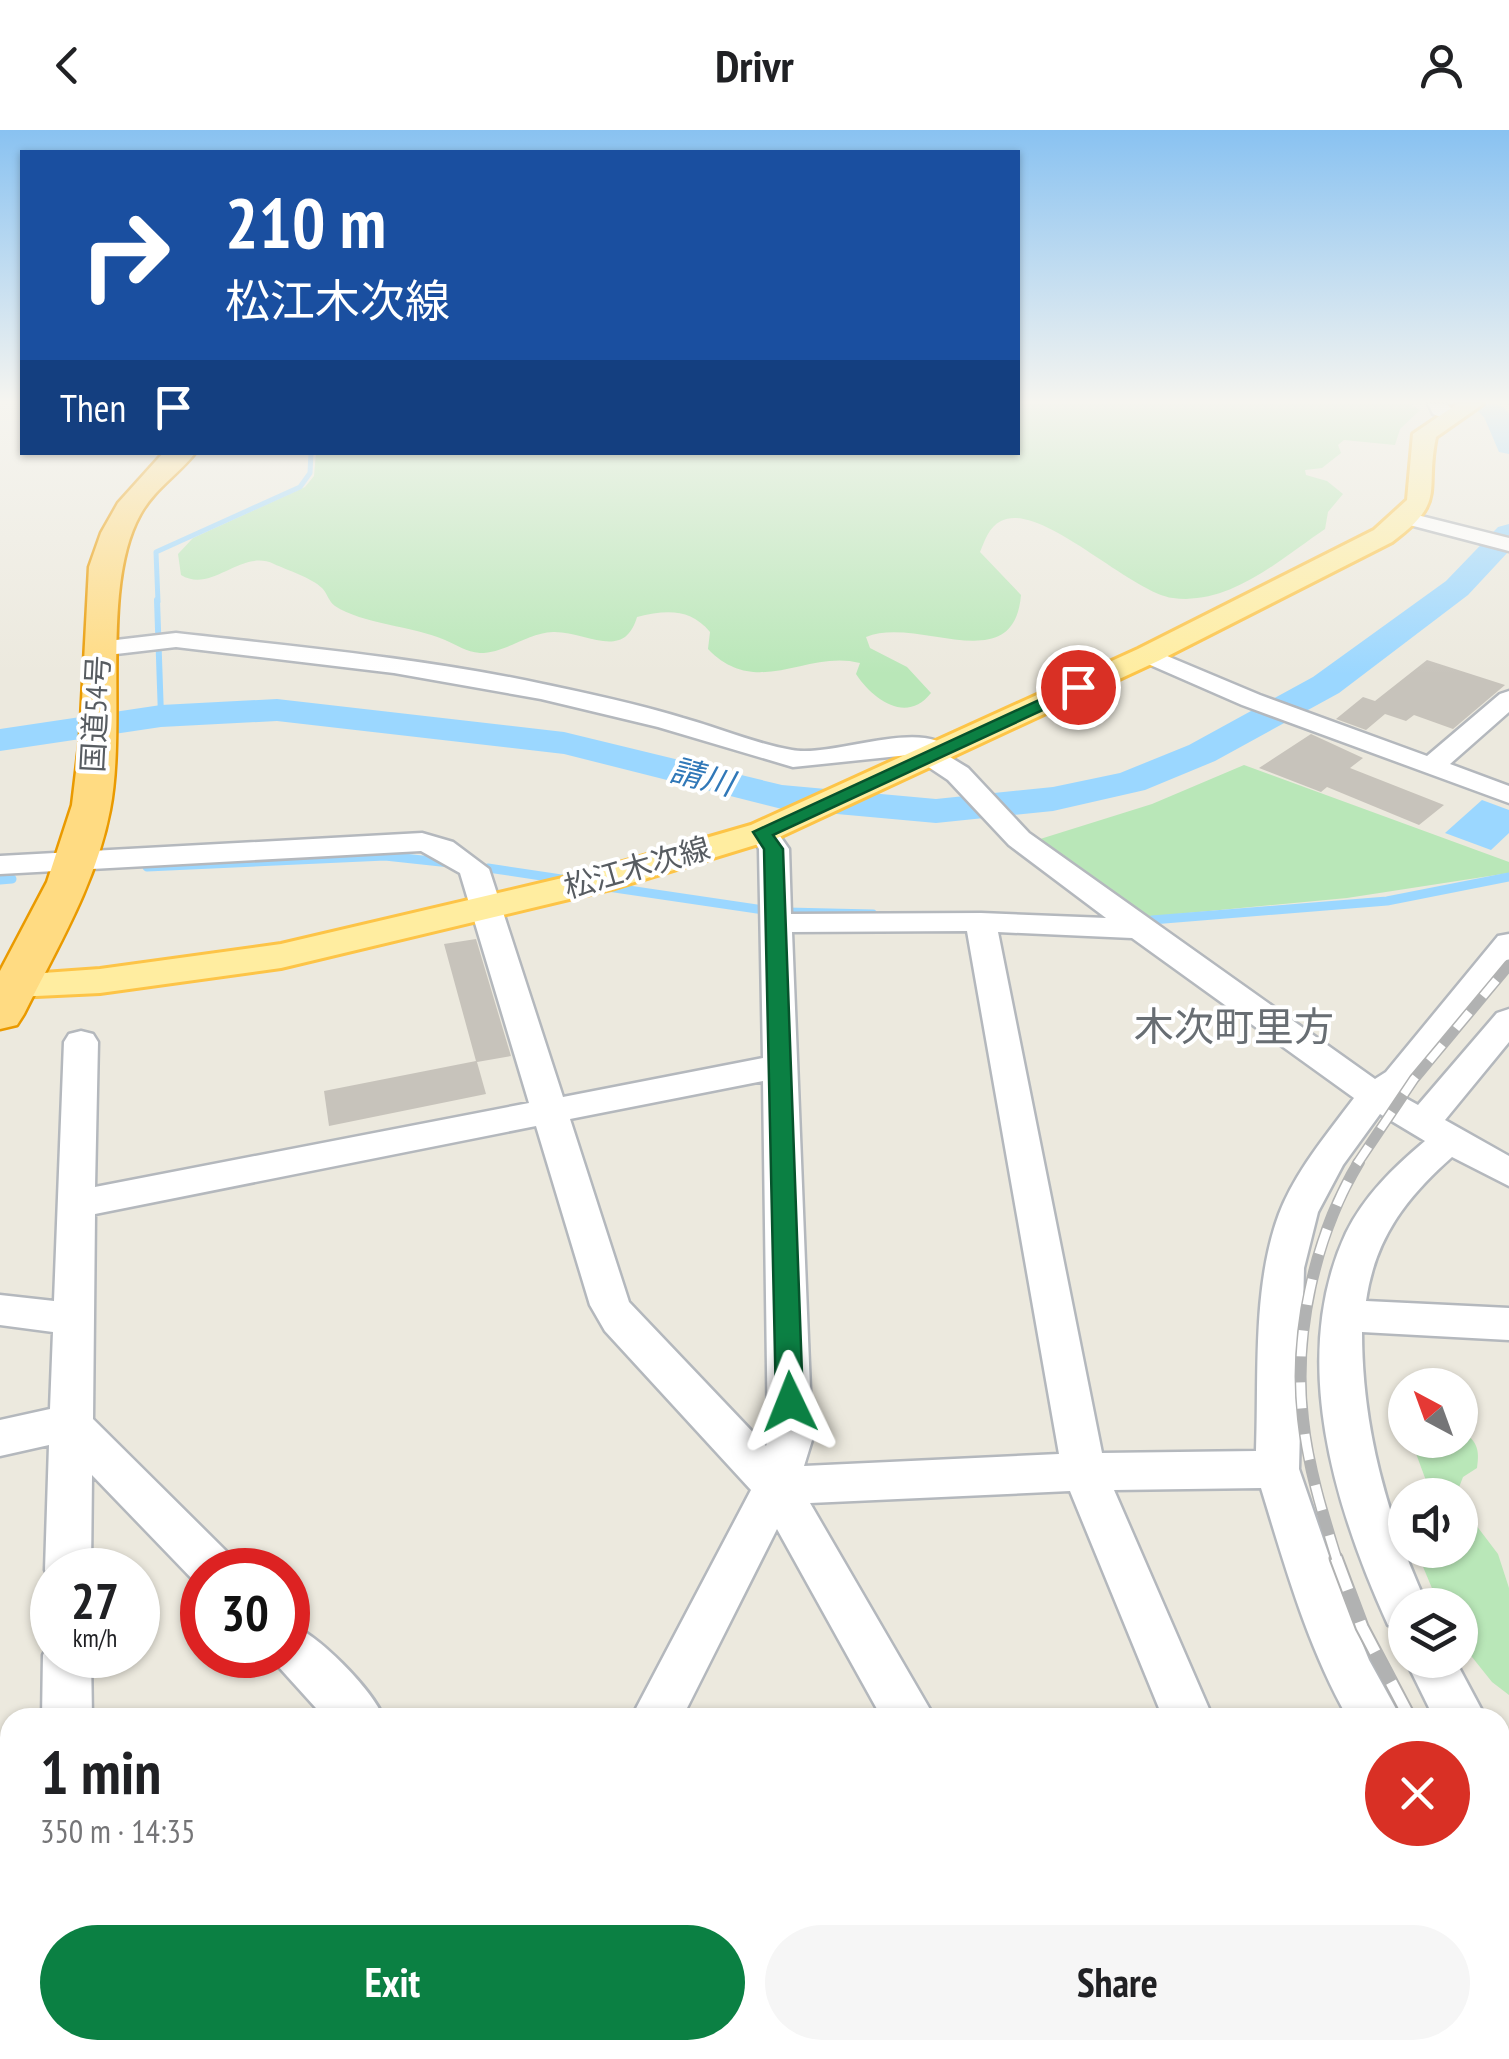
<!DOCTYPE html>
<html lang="en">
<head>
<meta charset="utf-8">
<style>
	:root { --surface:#fff; --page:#f6f6f6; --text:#202124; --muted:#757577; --accent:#0b8043 }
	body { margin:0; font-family:"PT Sans Narrow","Noto Sans JP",sans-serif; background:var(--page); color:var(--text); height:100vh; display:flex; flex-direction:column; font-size:38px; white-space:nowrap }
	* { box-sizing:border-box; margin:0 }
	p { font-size:32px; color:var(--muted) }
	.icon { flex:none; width:55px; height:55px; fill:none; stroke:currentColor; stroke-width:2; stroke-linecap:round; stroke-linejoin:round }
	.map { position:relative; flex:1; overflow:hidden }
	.sheet { position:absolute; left:0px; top:1578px; width:1510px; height:352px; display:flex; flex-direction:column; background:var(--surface); border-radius:30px 30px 0 0; box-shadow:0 2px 8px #0004 }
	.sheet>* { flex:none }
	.hud { position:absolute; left:20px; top:20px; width:1000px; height:305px; border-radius:0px; box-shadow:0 2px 8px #0004; background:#1a4fa0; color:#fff; overflow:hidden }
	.needle { width:65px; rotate:319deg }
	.buttons { position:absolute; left:1388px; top:1238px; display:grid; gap:20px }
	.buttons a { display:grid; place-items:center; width:90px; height:90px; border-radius:50%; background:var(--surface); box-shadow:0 2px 8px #0004; font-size:50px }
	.speed { position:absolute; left:30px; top:1418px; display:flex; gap:20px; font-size:50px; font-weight:700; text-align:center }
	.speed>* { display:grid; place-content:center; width:130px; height:130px; border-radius:50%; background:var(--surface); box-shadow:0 2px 8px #0004; line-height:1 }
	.speed small { font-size:25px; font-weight:400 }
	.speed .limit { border:15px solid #d22; background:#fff; color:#111 }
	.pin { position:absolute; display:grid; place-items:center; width:85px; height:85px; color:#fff; margin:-42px; border:5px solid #fff; border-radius:50%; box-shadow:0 2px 10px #0007 }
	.me { position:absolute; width:110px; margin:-55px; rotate:358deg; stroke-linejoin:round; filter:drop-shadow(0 0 8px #0008) }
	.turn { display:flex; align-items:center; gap:35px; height:210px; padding:0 40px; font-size:45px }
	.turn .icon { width:130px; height:130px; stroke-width:2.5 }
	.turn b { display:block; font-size:70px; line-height:85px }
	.then { display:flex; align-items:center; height:95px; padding:0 40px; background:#0003; gap:20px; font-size:38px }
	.round { display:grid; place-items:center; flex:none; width:105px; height:105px; border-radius:52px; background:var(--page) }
	.head { display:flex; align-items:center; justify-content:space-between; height:170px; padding:0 40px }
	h1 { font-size:60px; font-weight:700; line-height:75px }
	.cta { display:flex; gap:20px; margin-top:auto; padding:20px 40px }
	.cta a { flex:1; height:115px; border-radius:60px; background:var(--accent); color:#fff; font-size:40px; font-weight:700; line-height:115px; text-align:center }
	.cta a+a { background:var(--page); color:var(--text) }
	header { display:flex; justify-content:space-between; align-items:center; height:130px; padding:0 40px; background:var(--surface); font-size:45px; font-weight:700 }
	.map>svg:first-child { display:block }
	.green { fill:#b9e7b8 }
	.water { fill:#9bd7ff }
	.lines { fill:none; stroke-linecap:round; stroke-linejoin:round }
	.stream-far2 { stroke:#9bd7ff; stroke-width:5 }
	.stream-far1 { stroke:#9bd7ff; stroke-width:6 }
	.stream { stroke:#9bd7ff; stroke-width:9 }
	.river { fill:#9bd7ff; fill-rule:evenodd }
	.building { fill:#c7c3bb }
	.minor-casing { stroke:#b4b8bd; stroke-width:5 }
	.major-casing { stroke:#fdc447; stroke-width:6 }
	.highway-casing { stroke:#ea9a00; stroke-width:5 }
	.minor { fill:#fff; fill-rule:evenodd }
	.major { fill:#ffeda0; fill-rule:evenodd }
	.highway { fill:#ffdb82; fill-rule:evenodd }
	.rail-far2-casing { stroke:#b1b2b2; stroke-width:11 }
	.rail-far1-casing { stroke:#b1b2b2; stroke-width:12 }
	.rail-casing { stroke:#b1b2b2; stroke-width:15 }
	.rail-far2 { stroke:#fff; stroke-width:8; stroke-dasharray:21; stroke-linecap:butt }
	.rail-far1 { stroke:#fff; stroke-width:9; stroke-dasharray:26; stroke-linecap:butt }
	.rail { stroke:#fff; stroke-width:11; stroke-dasharray:34; stroke-linecap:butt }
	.route { fill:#0b8043; stroke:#07532c; stroke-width:2.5 }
	.labels { text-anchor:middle; stroke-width:8; stroke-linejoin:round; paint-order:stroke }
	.far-street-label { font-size:30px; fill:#575c61; stroke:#fff }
	.far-water-label { font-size:32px; font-style:italic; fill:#3178b8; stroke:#fff }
	.quarter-label { font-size:40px; fill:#686e73; stroke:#fff }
</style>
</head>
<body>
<header><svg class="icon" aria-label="back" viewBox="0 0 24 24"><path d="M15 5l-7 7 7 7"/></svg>Drivr<svg class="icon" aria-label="person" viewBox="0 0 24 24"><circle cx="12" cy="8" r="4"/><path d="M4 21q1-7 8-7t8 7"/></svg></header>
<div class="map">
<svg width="1509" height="1929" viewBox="0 0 1509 1929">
	<rect width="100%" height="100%" fill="#ece9de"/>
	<g class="green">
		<path d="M1018,274H1409L1420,280L1400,299L1395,315L1344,310L1338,315L1341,323L1322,338L1305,340L1306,345L1327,351L1343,364L1328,382L1325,399C1282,428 1230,476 1173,468C1129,462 1040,370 1001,391C989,397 985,410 980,422L1021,465C1014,551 918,485 866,507L870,518L907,537L931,563C907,594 873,570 856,544L860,533C806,519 757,570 708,519L710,502C690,478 666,480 637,487C624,532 586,501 553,502C527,503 506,523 480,523C466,522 457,515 445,510C413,496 362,494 335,476C329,472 327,463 322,458C312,448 287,440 274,434C241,418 212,464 181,445L178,424L193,408L305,357L314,346L316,323L1018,322Z"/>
		<polygon points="1244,635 1509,732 1509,743 1347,768 1146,787 1037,710 1152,674"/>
		<path d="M1460,1300C1477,1310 1480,1319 1477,1338L1463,1347L1456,1365H1419L1428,1356L1411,1310H1460Z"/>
		<polygon points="1460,1374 1498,1424 1509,1458 1509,1565 1492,1552 1460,1512 1460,1475 1439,1475 1416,1420 1460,1420"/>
	</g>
	<polygon class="water" points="1482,670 1509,680 1509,703 1491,720 1445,703"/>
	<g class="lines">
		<polyline class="stream-far2" points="158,472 156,422 300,357 310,343 311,322"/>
		<polyline class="stream-far1" points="157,470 161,586"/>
		<g class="stream">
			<polyline points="147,737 385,726 450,733"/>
			<polyline points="488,738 568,750"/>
			<polyline points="0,750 12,749"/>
			<polyline points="608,757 764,780"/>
			<polyline points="787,782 873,784"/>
			<polyline points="1152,790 1387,771 1509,747"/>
		</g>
		<g class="river">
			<path d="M1471,274C1486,274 1500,270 1509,284V324L1499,322L1484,287Z"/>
			<polygon points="1509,394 1509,421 1468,465 1339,563 1215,631 1145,660 1053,681 936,693 782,679 564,624 277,591 161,597 0,621 0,599 161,575 277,569 564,602 782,655 936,669 1053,657 1120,643 1189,615 1313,547 1446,451 1498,397"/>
		</g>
	</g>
	<g class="building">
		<polygon points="1427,530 1505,555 1453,599 1414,585 1406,591 1385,584 1366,600 1336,589 1363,567 1375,571"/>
		<polygon points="1311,604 1363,628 1350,638 1444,675 1419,695 1327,657 1321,662 1259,638"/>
		<polygon points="476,809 511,926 477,932 486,964 329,996 324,961 476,931 444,814"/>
	</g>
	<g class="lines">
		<defs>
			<g id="minor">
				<polygon points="1428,274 1446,274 1460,285 1451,291 1433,284"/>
				<polygon points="1409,383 1509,408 1509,421 1402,393 1398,389 1402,385"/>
				<path d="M176,503C298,517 423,528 543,554C590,564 638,574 683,588C719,598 756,614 792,620C833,628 925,586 953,622L950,627L968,638L1029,703L1375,949L1386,942L1498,806L1509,804V834L1410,958L1400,965L1418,975L1497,883L1509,879V912L1445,990L1509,1026V1056L1452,1027C1406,1068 1375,1108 1366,1171L1509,1178V1210L1362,1202C1362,1298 1387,1387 1427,1475H1405V1502L1388,1495C1335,1378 1288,1228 1346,1103C1364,1066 1394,1037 1425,1011L1380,984L1343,1035L1318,1082L1304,1138L1299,1339L1342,1464L1369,1530L1401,1588H1348C1307,1516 1285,1436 1261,1358L1114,1360L1213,1588H1163L1070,1361L810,1373L935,1588H882L777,1399L682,1588H631L751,1360L605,1201L590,1175L536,996L95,1084L93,1289L230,1425L237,1440H202V1456L198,1455L92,1345L91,1440H52V1455L45,1440L49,1315L0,1326V1290L50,1279L53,1202L0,1195V1165L54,1171L64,912L69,904L81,901L93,904L98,912L95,1057L529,973L460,743L421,721L0,744V726L422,703L453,712L489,739L563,967L763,928L759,719L749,702L753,696H773L789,719L791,784L981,783L1106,788L1009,715L948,650L921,632L918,624L793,637L658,597L541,569L394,543L176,517L99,526L87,519L99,512ZM967,801L1059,1324L804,1336L812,1310L792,802ZM998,802L1132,808L1354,968C1327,1004 1295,1042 1279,1084C1252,1157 1259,1244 1256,1321L1102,1323ZM763,951L768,1310L766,1316L629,1172L570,989Z"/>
				<polygon points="1148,518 1260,565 1427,626 1500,564 1509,561 1509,582 1450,634 1509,656 1509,673 1242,575 1139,530 1136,525"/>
				<path d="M288,1493C318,1504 371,1558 384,1588H325L268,1525H288Z"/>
				<polygon points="52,1508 52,1525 91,1525 92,1588 42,1588 43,1525"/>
				<polygon points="1405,1529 1455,1530 1486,1588 1434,1588"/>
				<polygon points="1500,1624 1509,1627 1509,1688 1500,1684"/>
				<polygon points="1500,1759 1509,1762 1509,1827 1500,1823"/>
				<rect x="35" y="1920" width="58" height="9"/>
				<polygon points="460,1920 561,1920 565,1929 456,1929"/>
				<polygon points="850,1920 913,1920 909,1929 846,1929"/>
				<polygon points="1067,1920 1126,1920 1130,1929 1071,1929"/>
			</g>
			<path id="major" d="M1457,274H1483L1436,307C1424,364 1448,370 1392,412L1158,531L775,709L615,758L281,838L100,863L15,867L0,862L1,846L100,839L281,814L592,741L751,695L1138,519L1374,400L1407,370L1413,304Z"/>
			<path id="highway" d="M164,322H196C178,345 154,359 140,385C100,457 127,593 110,680C96,754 57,818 24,884L17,895L0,899V841L47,752L72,675L80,608L89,437L101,403L118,373Z"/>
		</defs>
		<use href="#minor" class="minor-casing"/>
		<use href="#major" class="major-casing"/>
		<use href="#highway" class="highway-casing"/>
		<use href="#minor" class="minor"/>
		<use href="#major" class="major"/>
		<use href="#highway" class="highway"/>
		<defs>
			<polyline id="rail-far2" points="1357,1034 1414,949 1509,835"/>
			<path id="rail-far1" d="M1337,1430C1323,1385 1308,1337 1303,1289C1293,1204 1315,1105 1359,1032"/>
			<g id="rail">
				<polyline points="1336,1428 1362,1497 1410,1588"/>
				<polyline points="1500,1732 1509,1745"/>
			</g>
		</defs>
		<use href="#rail-far2" class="rail-far2-casing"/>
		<use href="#rail-far1" class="rail-far1-casing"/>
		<use href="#rail" class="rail-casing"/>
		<use href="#rail-far2" class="rail-far2"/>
		<use href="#rail-far1" class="rail-far1"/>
		<use href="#rail" class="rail"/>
	</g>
	<linearGradient id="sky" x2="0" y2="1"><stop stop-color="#89c2f1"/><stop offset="0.5" stop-color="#f6f5f0"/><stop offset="1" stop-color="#f6f5f0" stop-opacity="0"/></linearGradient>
	<rect width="1509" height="544" fill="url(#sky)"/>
	<polygon class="route" points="1078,552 1084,554 1084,561 773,705 783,719 803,1272 799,1280 790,1284 780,1280 776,1272 764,719 753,702"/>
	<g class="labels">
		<g class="far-street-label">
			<text transform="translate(96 584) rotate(-87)" y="10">国道54号</text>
			<text transform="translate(637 738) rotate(-16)" y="10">松江木次線</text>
		</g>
		<g class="far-water-label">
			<text transform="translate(702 647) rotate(14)" y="11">請川</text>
		</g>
		<g class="quarter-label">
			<text x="1234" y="911">木次町里方</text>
		</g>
	</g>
</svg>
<div class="buttons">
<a><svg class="needle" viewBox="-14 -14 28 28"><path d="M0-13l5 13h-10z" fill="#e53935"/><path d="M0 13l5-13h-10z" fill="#757577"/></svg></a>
<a><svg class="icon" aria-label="sound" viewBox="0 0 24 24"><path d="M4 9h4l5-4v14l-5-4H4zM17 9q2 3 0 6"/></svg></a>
<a><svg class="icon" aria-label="layers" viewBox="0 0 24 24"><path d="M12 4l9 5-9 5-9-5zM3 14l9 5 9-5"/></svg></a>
</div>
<div class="speed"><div>27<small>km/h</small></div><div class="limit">30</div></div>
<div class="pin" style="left:1078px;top:557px;background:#d93025"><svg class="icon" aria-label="arrive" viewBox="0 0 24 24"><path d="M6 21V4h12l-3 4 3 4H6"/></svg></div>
<svg class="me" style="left:790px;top:1272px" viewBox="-20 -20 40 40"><path d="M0-17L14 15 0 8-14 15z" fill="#0b8043" stroke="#fff" stroke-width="4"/></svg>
<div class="hud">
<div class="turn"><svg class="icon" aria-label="right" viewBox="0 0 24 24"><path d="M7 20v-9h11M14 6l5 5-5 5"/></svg><div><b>210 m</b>松江木次線</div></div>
<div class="then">Then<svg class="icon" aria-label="arrive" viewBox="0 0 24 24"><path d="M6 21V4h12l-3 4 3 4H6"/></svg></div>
</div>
<section class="sheet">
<div class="head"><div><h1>1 min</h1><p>350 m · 14:35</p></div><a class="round" style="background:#d93025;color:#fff"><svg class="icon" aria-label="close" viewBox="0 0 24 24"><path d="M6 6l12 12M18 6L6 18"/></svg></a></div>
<div class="cta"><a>Exit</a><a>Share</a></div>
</section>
</div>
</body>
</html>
